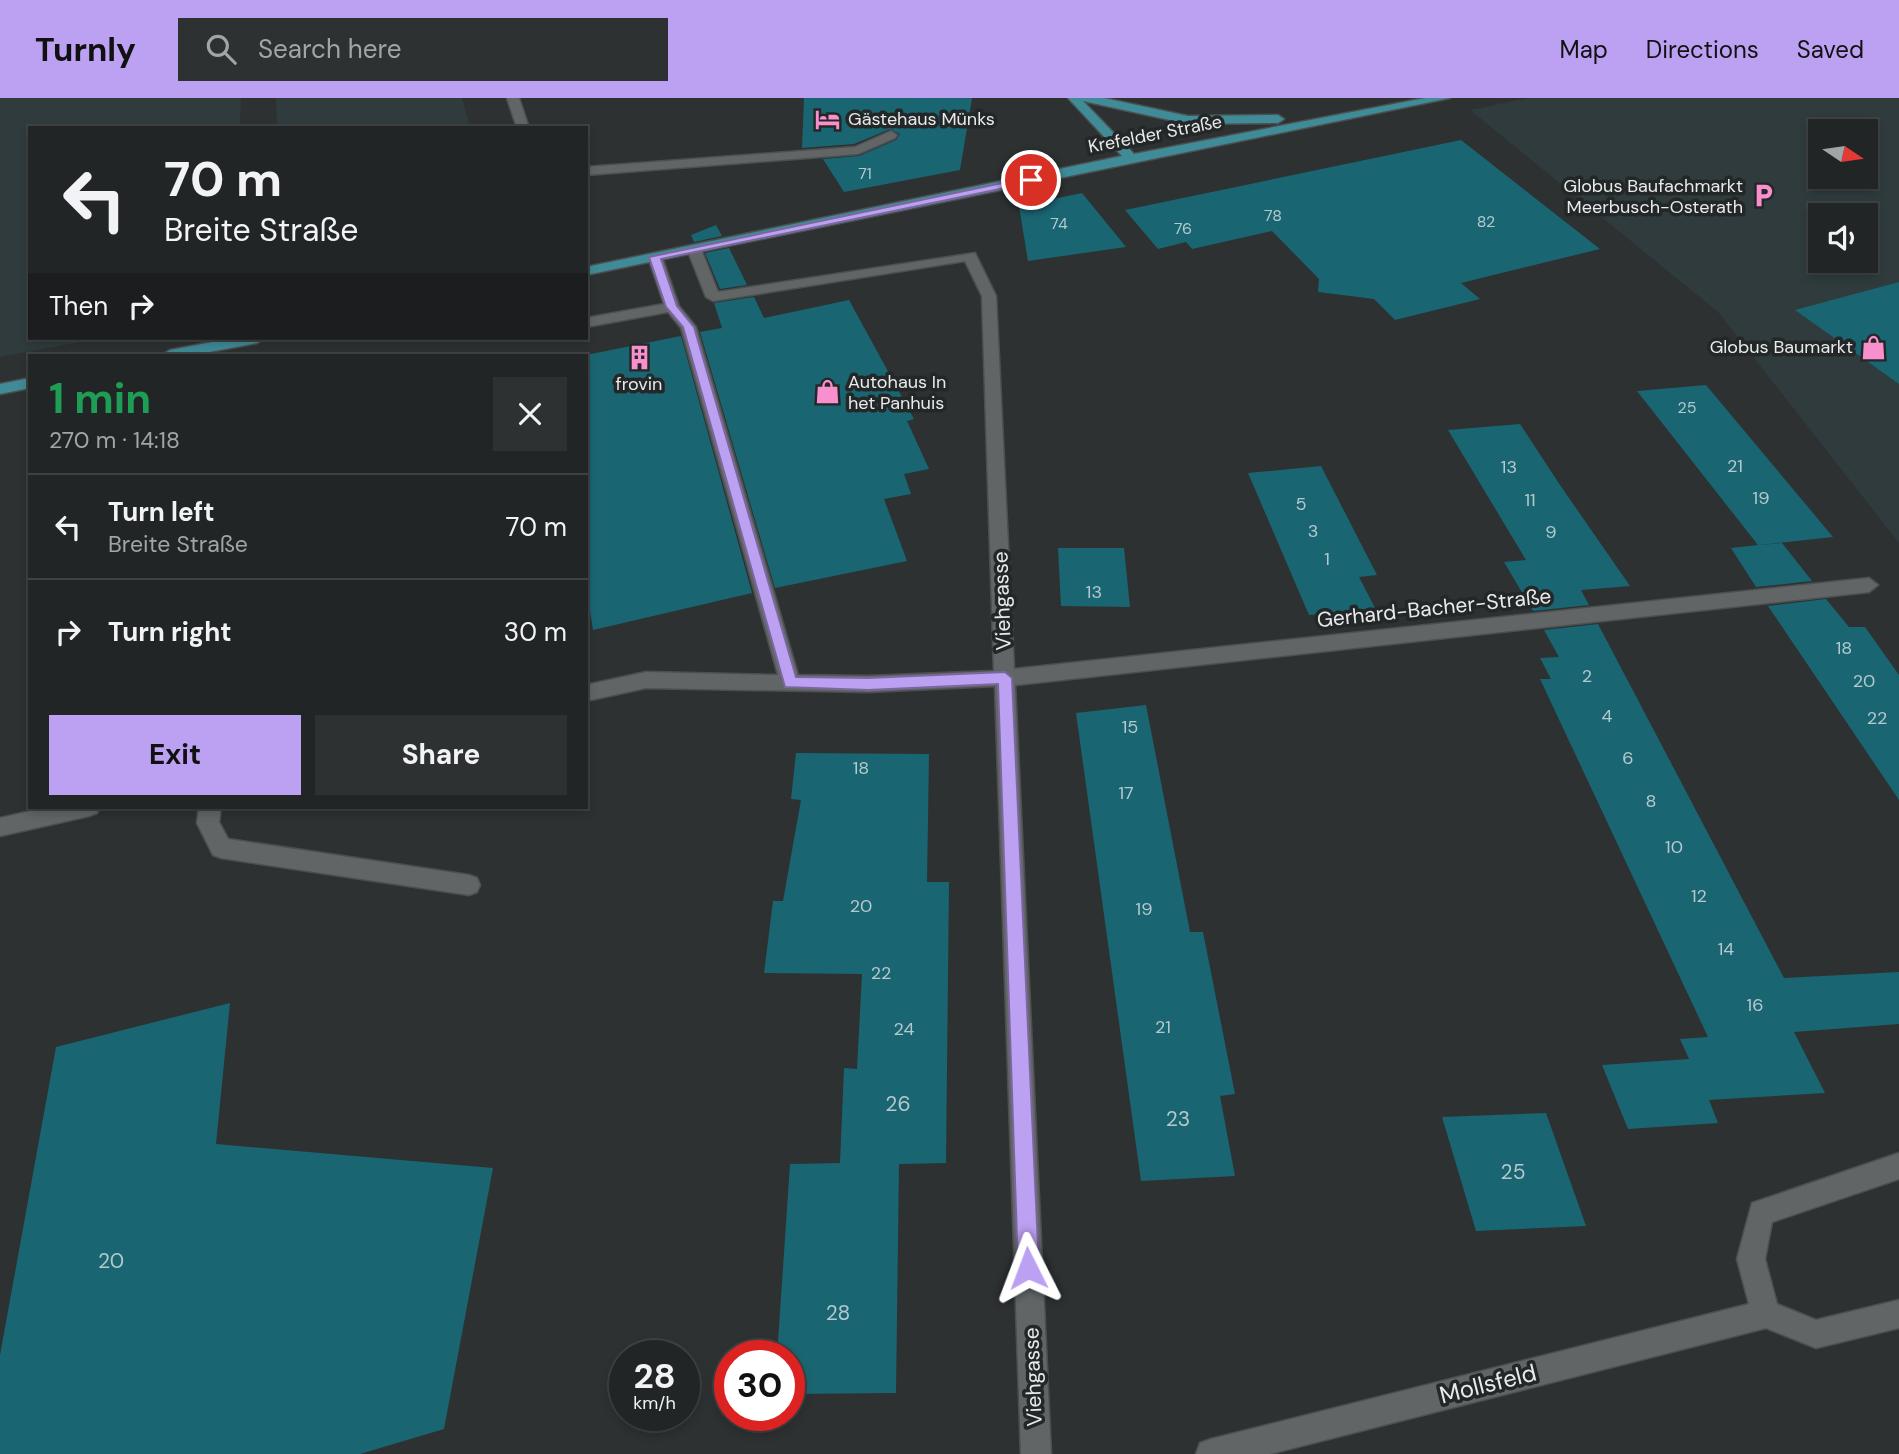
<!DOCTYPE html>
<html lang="en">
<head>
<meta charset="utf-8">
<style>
	:root { --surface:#222526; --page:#2e3132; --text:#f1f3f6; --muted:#a2a5a7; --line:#3f4243; --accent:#bca0f2 }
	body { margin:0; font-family:"DM Sans",sans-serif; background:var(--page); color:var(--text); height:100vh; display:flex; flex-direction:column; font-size:26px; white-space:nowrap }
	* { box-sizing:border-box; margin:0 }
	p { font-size:23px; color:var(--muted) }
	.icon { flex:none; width:38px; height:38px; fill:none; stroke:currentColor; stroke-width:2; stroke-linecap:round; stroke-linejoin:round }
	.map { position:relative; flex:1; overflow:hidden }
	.panel { position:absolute; left:28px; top:256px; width:560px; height:455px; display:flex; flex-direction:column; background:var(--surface); border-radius:0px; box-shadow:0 4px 10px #0003,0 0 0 2px var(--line) }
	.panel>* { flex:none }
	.guide { position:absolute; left:28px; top:28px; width:560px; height:214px; border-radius:0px; box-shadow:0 4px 10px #0003,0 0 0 2px var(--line); background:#222526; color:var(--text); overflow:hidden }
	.needle { width:46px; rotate:103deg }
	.tools { position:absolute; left:1808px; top:21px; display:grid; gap:14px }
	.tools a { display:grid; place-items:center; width:70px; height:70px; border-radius:0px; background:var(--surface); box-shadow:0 4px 10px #0003,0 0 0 2px var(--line); font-size:35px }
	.speed { position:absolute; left:609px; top:1242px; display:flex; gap:14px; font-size:35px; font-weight:700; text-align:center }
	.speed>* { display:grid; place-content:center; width:91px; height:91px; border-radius:50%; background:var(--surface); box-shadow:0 4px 10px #0003,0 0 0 2px var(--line); line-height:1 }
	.speed small { font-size:18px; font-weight:400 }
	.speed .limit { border:10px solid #d22; background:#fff; color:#111 }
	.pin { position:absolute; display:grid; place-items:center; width:60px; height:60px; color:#fff; margin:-30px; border:4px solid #fff; border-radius:50%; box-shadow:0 2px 7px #0007 }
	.me { position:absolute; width:77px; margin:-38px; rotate:357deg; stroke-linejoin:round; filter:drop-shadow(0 0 5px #0008) }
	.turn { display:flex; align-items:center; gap:24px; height:147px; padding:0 21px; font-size:32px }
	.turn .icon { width:91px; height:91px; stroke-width:2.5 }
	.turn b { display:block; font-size:49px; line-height:60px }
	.then { display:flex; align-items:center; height:66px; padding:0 21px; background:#0003; gap:14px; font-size:26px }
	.round { display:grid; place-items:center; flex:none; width:74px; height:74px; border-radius:0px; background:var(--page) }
	.overview { display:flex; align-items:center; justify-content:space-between; height:119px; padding:0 21px }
	h1 { font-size:42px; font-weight:700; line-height:52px; color:#1e9e55 }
	.action { display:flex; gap:14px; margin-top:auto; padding:14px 21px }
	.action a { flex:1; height:80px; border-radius:0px; background:var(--accent); color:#111; font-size:28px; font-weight:700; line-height:80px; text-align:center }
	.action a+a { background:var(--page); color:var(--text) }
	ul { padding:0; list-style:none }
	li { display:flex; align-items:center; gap:21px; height:105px; padding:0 21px; border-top:2px solid var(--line) }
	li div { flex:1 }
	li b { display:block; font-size:26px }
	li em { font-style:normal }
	header { display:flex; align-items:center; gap:42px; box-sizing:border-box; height:98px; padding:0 35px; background:var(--accent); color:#111 }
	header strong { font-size:33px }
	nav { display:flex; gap:38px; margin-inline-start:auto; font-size:24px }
	.search { width:490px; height:63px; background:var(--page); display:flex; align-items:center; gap:18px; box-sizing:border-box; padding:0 24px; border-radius:0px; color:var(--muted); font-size:26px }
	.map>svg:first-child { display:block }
	.built { fill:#2f3b3d; fill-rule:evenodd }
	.building { fill:#1a6572 }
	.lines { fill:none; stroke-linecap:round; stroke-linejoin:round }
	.minor-casing { stroke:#4c4f50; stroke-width:3 }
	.major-casing { stroke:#4c4f50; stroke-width:3 }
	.minor { fill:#616566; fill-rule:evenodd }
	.major { fill:#3f8b97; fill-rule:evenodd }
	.route { fill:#bca0f2; stroke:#7a689d; stroke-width:2 }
	.labels { text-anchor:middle; stroke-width:7; stroke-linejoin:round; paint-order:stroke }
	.far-number-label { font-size:16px; fill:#b4c9cd }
	.far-poi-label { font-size:18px; fill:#e8eaeb; stroke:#232728; text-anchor:start }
	.far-street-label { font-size:18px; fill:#e8eaeb; stroke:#232728 }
	.number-label { font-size:18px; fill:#b4c9cd }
	.street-label { font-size:21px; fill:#e8eaeb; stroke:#232728 }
	.near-number-label { font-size:21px; fill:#b4c9cd }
	.near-street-label { font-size:24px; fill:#e8eaeb; stroke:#232728 }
</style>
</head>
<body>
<header>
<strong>Turnly</strong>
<div class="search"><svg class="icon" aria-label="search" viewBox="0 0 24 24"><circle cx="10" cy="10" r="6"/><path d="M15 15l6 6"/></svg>Search here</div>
<nav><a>Map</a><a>Directions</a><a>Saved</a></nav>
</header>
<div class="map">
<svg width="1899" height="1356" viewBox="0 0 1899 1356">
	<rect width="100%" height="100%" fill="#2d3132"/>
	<g class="built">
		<polygon points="0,0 241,0 240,30 30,30 30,240 102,240 0,259"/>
		<polygon points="276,0 462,0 470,29 277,30"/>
		<path d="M1528,0H1899V445L1718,214L1470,12ZM1820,33H1866V79H1820ZM1820,117H1866V163H1820Z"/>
	</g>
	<g class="building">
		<polygon points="804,0 972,0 960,72 844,94 823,61 859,58 896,42 900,36 890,31 854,46 802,50"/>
		<polygon points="1461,42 1600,151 1461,185 1480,201 1395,222 1374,201 1318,194 1319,181 1272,133 1192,151 1186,144 1158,151 1125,112"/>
		<polygon points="1082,95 1126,149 1028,163 1019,108"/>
		<polygon points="716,127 722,138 694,144 691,137"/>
		<polygon points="729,150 747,187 720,191 705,155"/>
		<polygon points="1899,184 1899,286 1795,212"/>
		<polygon points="754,199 764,220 849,202 914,321 907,323 929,371 904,376 911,396 884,401 907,463 775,490 700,234 722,230 714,205"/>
		<polygon points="681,238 752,495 593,532 586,489 586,257"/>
		<polygon points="1706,287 1833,439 1760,447 1782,445 1812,483 1756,489 1731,450 1758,447 1637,293"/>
		<polygon points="1520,326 1560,387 1630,488 1581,492 1589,507 1533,513 1504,464 1526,462 1448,332"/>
		<polygon points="1321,368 1377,477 1359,479 1375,510 1309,517 1248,375"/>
		<polygon points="1058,450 1124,450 1130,509 1061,508"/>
		<polygon points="1826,501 1849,529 1865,529 1899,577 1899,702 1768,508"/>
		<polygon points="1598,526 1784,880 1899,874 1899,926 1794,934 1825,995 1709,1002 1718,1025 1628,1031 1602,967 1689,961 1680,941 1708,939 1540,581 1551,581 1540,560 1559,559 1544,532"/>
		<polygon points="1146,607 1190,834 1203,834 1235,996 1220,998 1235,1078 1141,1083 1076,615"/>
		<polygon points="796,655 929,656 927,784 949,784 946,1065 899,1066 896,1295 789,1296 789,1258 777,1258 790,1066 840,1065 844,970 857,971 862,876 764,875 773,803 783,803 801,702 791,701"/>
		<polygon points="230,905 216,1046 493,1070 444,1331 360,1356 0,1356 0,1257 56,949"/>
		<polygon points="1546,1015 1586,1128 1476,1133 1442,1019"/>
	</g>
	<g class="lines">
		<defs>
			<g id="minor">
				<polygon points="507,0 519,0 529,30 517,30"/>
				<polygon points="891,33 897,37 895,40 858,56 586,77 586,69 855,49"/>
				<polygon points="694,147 701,151 718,194 975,155 996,198 1014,571 1869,480 1878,487 1869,494 1015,587 1051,1356 1021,1356 995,588 868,594 646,590 586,603 586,587 646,574 778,577 681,230 668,214 586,229 586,220 664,206 648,159 655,155 662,159 679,208 696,229 798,577 868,578 994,573 982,198 965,163 713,203 706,199 687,151"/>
				<polygon points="49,709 100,709 97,715 89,718 0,738 0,720"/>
				<polygon points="199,709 221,709 219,724 228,741 469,777 477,780 480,787 477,794 469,797 221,760 213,757 197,725"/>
				<polygon points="1899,1055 1899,1081 1772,1124 1765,1161 1777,1206 1816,1222 1899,1202 1899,1230 1816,1250 1766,1230 1270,1356 1196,1356 1200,1345 1211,1341 1749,1206 1737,1161 1752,1105"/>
			</g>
			<g id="major">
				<polygon points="1068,0 1104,0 1188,18 1278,17 1284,21 1278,25 1188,26 1083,3 1134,56 1425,0 1450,0 586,177 586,169 1122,58"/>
				<polygon points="234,240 265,240 257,245 193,257 162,257 170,252"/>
				<polygon points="30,280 30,290 0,296 0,286"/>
			</g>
		</defs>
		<use href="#minor" class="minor-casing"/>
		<use href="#major" class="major-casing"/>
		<use href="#minor" class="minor"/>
		<use href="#major" class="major"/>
	</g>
	<polygon class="route" points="1031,79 1034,84 661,161 677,208 694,229 796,579 868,580 1005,574 1012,580 1039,1170 1035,1177 1028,1180 1021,1177 1018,1170 998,586 868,592 785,589 683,229 666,209 649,159"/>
	<defs>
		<symbol id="hotel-bare" viewBox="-9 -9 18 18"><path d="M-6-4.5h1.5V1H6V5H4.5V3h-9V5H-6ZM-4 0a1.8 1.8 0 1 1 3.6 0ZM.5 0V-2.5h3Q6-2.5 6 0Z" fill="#f790cd" stroke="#232728" stroke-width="2.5" paint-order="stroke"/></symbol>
		<symbol id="parking-bare" viewBox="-9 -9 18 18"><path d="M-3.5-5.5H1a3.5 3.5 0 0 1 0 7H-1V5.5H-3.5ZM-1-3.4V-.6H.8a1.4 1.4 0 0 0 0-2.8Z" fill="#f790cd" stroke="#232728" stroke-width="2.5" paint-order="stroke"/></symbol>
		<symbol id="shop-bare" viewBox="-9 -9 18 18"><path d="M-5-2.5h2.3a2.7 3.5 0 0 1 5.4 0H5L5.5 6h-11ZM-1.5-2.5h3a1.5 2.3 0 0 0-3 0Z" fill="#f790cd" stroke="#232728" stroke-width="2.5" paint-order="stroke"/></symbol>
		<symbol id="building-bare" viewBox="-9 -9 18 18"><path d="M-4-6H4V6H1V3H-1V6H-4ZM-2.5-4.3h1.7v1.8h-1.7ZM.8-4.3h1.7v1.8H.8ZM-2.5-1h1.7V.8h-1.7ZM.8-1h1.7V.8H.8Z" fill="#f790cd" stroke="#232728" stroke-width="2.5" paint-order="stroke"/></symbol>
	</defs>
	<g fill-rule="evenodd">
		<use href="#hotel-bare" x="810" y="4" width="35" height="35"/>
		<use href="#parking-bare" x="1746" y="80" width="35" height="35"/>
		<use href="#shop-bare" x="1856" y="232" width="35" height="35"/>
		<use href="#building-bare" x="622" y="242" width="35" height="35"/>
		<use href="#shop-bare" x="810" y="276" width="35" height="35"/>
	</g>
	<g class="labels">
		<g class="far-number-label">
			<text x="865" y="81">71</text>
			<text x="1273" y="123">78</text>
			<text x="1486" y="129">82</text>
			<text x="1059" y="131">74</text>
			<text x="1183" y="136">76</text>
			<text x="1687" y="315">25</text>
		</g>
		<g class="far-poi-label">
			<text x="848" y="27">Gästehaus Münks</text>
			<text x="1743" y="94" text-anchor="end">Globus Baufachmarkt<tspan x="1743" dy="21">Meerbusch-Osterath</tspan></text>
			<text x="1853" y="255" text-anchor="end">Globus Baumarkt</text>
			<text x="848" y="290">Autohaus In<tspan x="848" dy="21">het Panhuis</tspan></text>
			<text x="639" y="292" text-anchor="middle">frovin</text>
		</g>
		<g class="far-street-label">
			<text transform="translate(1155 36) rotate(-11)" y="6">Krefelder Straße</text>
		</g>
		<g class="number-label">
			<text x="1735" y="374">21</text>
			<text x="1509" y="375">13</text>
			<text x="1761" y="406">19</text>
			<text x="1530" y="408">11</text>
			<text x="1301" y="412">5</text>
			<text x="1313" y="439">3</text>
			<text x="1551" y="440">9</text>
			<text x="1327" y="467">1</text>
			<text x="1094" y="500">13</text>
			<text x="1844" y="556">18</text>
			<text x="1587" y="584">2</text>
			<text x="1864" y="589">20</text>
			<text x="1607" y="624">4</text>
			<text x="1877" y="626">22</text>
			<text x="1130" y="635">15</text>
			<text x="1628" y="666">6</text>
			<text x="861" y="676">18</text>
			<text x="1126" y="701">17</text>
			<text x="1651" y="709">8</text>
			<text x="1674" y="755">10</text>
			<text x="1699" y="804">12</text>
			<text x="861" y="814">20</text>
			<text x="1144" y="817">19</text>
			<text x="1726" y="857">14</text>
			<text x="881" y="881">22</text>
			<text x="1755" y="913">16</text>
			<text x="1163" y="935">21</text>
			<text x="904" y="937">24</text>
		</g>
		<g class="street-label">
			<text transform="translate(1002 503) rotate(-92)" y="7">Viehgasse</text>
			<text transform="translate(1434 510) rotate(-6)" y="7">Gerhard-Bacher-Straße</text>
			<text transform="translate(1033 1279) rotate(-92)" y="7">Viehgasse</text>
		</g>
		<g class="near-number-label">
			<text x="898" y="1013">26</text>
			<text x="1178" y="1028">23</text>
			<text x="1513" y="1081">25</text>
			<text x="111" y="1170">20</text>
			<text x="838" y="1222">28</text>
		</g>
		<g class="near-street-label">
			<text transform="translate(1488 1286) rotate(-14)" y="8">Mollsfeld</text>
		</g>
	</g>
</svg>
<div class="tools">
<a><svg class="needle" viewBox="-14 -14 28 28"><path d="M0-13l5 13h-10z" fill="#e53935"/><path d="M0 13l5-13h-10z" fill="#a2a5a7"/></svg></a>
<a><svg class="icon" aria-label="sound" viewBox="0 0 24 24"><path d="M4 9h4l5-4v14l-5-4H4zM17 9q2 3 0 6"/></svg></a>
</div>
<div class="speed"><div>28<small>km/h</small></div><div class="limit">30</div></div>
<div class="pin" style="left:1031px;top:82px;background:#d93025"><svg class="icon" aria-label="arrive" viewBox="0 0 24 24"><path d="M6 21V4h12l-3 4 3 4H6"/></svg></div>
<svg class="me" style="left:1028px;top:1170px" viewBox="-20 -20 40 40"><path d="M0-17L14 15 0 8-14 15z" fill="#bca0f2" stroke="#fff" stroke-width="4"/></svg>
<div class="guide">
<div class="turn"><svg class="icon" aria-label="left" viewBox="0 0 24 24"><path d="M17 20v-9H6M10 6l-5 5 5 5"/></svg><div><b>70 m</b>Breite Straße</div></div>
<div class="then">Then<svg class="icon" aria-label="right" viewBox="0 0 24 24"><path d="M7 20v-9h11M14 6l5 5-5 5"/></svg></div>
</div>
<section class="panel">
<div class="overview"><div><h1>1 min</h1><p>270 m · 14:18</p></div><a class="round"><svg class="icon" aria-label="close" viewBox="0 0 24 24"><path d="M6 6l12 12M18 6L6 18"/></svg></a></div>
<ul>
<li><svg class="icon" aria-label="left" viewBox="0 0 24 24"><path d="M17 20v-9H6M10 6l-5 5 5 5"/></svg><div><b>Turn left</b><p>Breite Straße</p></div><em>70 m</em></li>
<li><svg class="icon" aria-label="right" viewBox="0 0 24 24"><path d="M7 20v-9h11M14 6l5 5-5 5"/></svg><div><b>Turn right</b></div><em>30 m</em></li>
</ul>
<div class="action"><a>Exit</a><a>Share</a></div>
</section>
</div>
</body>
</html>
